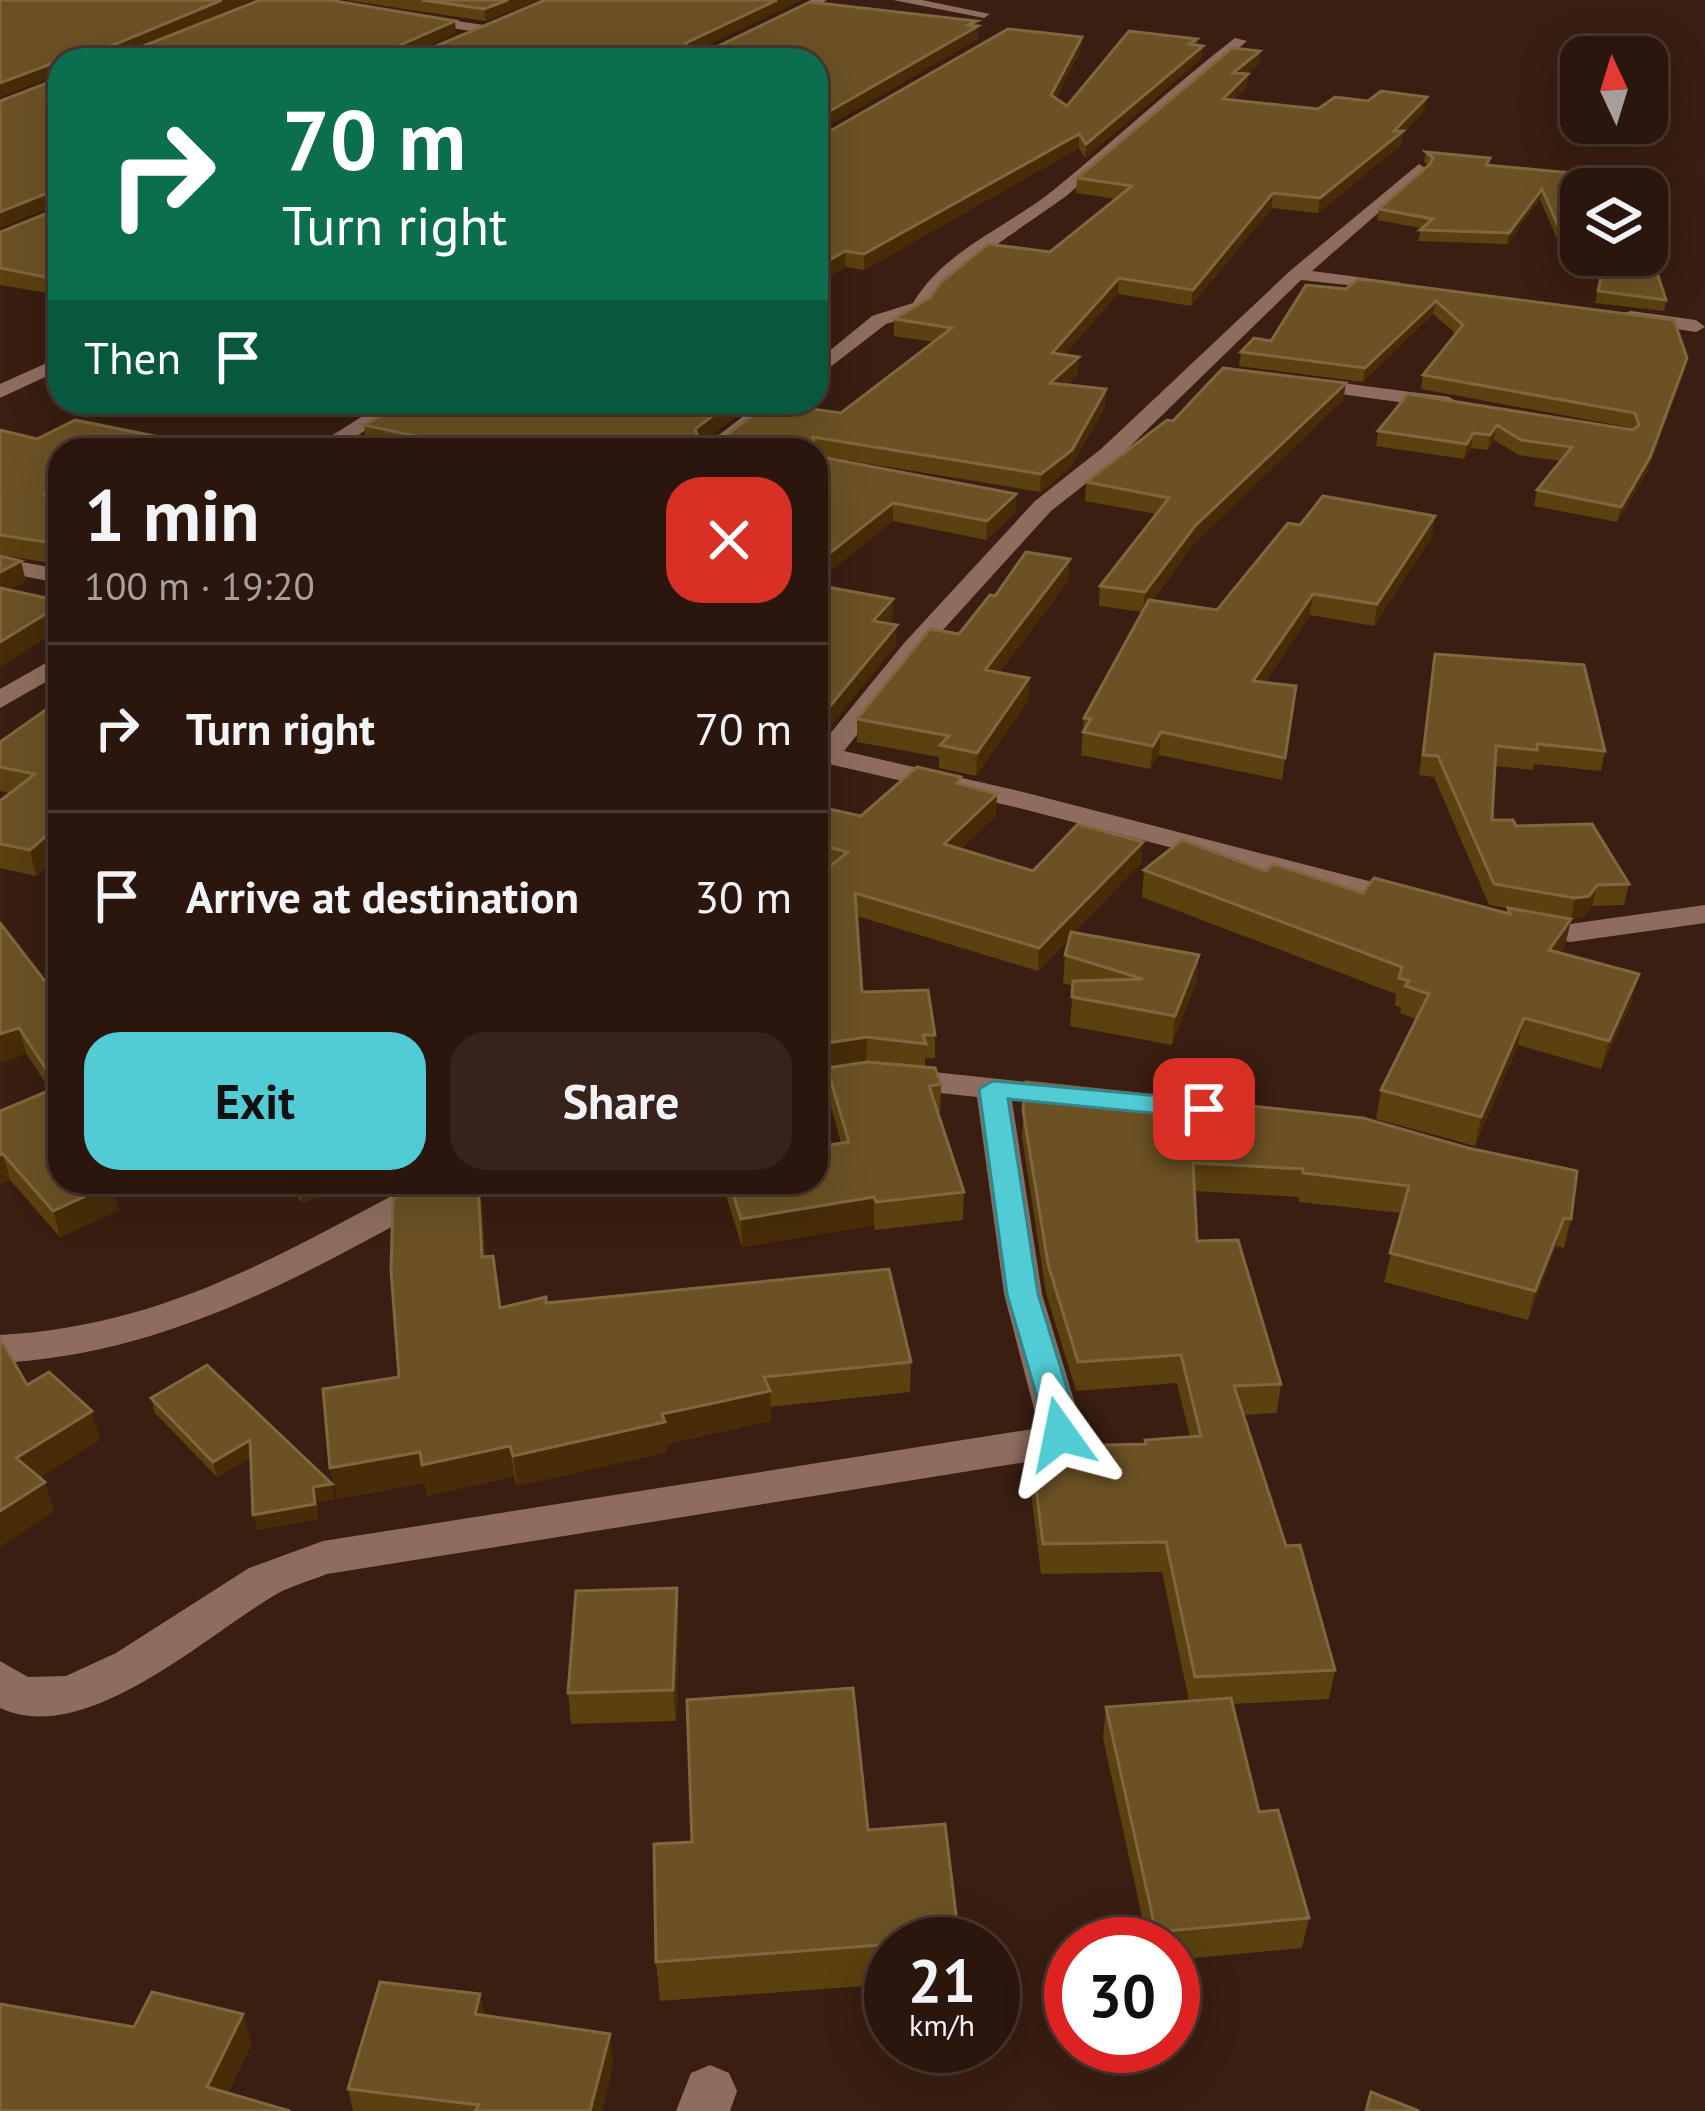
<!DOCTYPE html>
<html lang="en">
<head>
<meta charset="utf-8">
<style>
	:root { --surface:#2b160d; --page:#37231b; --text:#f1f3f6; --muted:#a69f9d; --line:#47352e; --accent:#51ccd4 }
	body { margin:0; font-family:"PT Sans",sans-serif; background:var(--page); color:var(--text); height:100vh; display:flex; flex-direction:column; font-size:45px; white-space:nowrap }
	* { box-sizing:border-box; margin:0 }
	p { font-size:39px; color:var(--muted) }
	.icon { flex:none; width:66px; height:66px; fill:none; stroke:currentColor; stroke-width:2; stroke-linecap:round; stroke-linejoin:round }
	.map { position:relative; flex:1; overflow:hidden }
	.drawer { position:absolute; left:48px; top:438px; width:780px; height:756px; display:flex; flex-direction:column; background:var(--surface); border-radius:36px; box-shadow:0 12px 48px #0002,0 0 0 3px var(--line) }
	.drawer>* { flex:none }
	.top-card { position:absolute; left:48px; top:48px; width:780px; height:366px; border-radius:36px; box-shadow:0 12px 48px #0002,0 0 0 3px var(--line); background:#0b6e4f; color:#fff; overflow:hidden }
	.needle { width:78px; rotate:356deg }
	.fabs { position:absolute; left:1560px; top:36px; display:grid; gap:24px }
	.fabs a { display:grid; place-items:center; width:108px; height:108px; border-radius:24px; background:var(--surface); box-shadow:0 12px 48px #0002,0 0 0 3px var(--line); font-size:60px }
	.speed { position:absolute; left:864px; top:1917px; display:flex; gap:24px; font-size:60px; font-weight:700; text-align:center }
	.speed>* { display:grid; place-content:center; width:156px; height:156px; border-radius:50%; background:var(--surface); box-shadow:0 12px 48px #0002,0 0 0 3px var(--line); line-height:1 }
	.speed small { font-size:30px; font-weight:400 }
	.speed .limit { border:18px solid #d22; background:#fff; color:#111 }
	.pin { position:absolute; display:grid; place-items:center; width:102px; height:102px; color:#fff; margin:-51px; border-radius:24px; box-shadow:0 6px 18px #0006 }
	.me { position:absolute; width:132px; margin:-66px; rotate:348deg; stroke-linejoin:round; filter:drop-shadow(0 0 9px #0008) }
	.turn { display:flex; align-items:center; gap:42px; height:252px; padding:0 36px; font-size:54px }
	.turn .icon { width:156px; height:156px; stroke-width:2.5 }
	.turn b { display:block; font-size:84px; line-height:102px }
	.then { display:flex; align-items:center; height:114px; padding:0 36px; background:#0003; gap:24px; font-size:45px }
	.round { display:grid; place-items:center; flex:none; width:126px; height:126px; border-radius:36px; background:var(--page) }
	.head { display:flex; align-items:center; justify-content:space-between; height:204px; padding:0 36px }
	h1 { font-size:72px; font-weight:700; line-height:90px }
	.button { display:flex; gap:24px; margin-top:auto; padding:24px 36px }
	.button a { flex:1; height:138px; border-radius:36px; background:var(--accent); color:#111; font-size:48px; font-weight:700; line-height:138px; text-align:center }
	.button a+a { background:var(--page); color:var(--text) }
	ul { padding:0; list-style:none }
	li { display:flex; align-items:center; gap:36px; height:168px; padding:0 36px; border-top:3px solid var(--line) }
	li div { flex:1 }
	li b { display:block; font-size:45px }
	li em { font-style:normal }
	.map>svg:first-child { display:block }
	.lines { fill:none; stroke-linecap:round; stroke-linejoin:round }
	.minor { fill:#8e6d5e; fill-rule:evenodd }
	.wall { fill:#5b410f }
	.shaded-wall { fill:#472c07 }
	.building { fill:#6b5124; stroke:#7f673f; stroke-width:3 }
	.route { fill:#51ccd4; stroke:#35858a; stroke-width:3 }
</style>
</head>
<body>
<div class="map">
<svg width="1705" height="2111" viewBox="0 0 1705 2111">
	<rect width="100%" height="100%" fill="#391e11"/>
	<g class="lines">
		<g class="minor">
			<polygon points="811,0 827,0 706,60 688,60"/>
			<polygon points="893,0 922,0 990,14 984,18"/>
			<polygon points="410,14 484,25 490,29 484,33 405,21"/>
			<path d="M1235,38L1247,41L1065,197L944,281L927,311L886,324L816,378V362L872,316L913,303C945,249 1009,227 1056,188C1117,138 1173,86 1235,38Z"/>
			<polygon points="1419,164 1427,169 1425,172 1312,271 1396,282 1402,283 1402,291 1301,280 1117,459 1051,511 923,652 844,751 1023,792 1419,894 1423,900 1419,906 1408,909 1019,808 816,761 816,745 820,746 905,642 1035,501 1101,449 1291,270"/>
			<polygon points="1631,311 1696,320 1705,327 1696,332 1624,321 1624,313"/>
			<polygon points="60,357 60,370 0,398 0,384"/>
			<polygon points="1304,378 1449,397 1459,403 1449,409 1297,388 1294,384"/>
			<polygon points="385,402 409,402 335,450 309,450"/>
			<polygon points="762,402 785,402 724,450 699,450"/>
			<polygon points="0,558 60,569 60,583 0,572"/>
			<polygon points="60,655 60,674 0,708 0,689"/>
			<polygon points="1705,905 1705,923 1570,942 1512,931 1508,925 1523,916 1570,924"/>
			<path d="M867,1065L1065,1086L1077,1089L1082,1096L1077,1103L1012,1101L1042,1294L1079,1417C1081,1443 1069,1452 1045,1459L327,1574C310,1581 290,1586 275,1595C205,1636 85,1748 0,1708V1661L28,1677L66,1676L116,1653L249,1568L323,1541L1039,1428L1004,1294L977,1097L867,1085L816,1092V1072Z"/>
			<path d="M418,1182H464L459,1190C308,1272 175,1353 0,1363V1335C164,1326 277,1256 418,1182Z"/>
			<polygon points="710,2065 729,2073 737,2091 730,2111 676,2111 691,2073"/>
		</g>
	</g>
	<g class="wall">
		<polygon points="345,0 538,0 485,21"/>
		<polygon points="1082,37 1081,50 1056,98 1067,106 1197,39 1197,45 1202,58 1085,158 1079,148 864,270 846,267 816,283 816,139"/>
		<polygon points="1260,51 1259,64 1246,74 1248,74 1247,87 1234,100 1318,109 1425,110 1403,134 1401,145 1318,213 1272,208 1191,306 1118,294 1064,355 1078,374 1066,385 1106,389 1105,407 1070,468 1040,492 816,455 816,450 399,450 366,443 364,425 393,410 392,402 739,402 736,404 737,416 710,436 726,436 841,413 934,342 894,336 894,319 1050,252 1116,199 1076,193 1077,178"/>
		<polygon points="1426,152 1489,165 1581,189 1581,246 1560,246 1540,199 1507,244 1418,241 1421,228 1377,220 1379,209 1429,166 1424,162"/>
		<polygon points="60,208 60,295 0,285 0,232"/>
		<polygon points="1606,255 1666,300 1664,311 1595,303"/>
		<polygon points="1358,279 1687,358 1684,372 1647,472 1617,522 1534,506 1537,490 1561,461 1519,455 1494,440 1488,450 1471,448 1464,459 1376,446 1378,431 1408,394 1632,430 1632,428 1421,389 1423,375 1456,334 1433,314 1363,382 1239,366 1241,352 1271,341"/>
		<polygon points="1346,383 1343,400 1193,545 1152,601 1217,610 1432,537 1374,626 1310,615 1265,682 1296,686 1282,780 1159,755 1150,769 1081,755 1084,718 1143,612 1099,606 1100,586 1156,514 1085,501 1086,482 1173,421"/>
		<polygon points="0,430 37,439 154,436 157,450 60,450 60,562 57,564 0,555"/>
		<polygon points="816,456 1016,494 1016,512 986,540 893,521"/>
		<polygon points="1069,580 999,673 1029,678 1028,701 976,776 939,768 939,757 857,742 857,719 959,634 995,596"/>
		<polygon points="1435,654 1605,751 1601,771 1534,764 1533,770 1495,766 1492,820 1516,826 1629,884 1624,905 1592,906 1584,917 1571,919 1565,946 1560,953 1632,1001 1601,1069 1518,1045 1475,1146 1376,1119 1381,1090 1416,1019 1400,1013 1401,1008 1395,1005 1396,994 1142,897 1144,870 1266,871 1363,893 1506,913 1507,908 1489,905 1434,777 1419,775"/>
		<polygon points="60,700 60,856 36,876 0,868 0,801 10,793 0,791 0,742"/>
		<polygon points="961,784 996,815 961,849 1033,871 1143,842 1141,863 1074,933 1199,955 1196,983 1172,1045 1070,1026 1073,986 1063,983 1065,955 1070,938 1038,971 857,916 862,992 935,1035 935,1058 925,1058 925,1067 866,1061 820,1067 816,1055 816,877 827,869 816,866 816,806 861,816"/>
		<polygon points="58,975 60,1182 112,1184 119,1210 60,1237 10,1180 0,1184 0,1111 50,1090 26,1053 0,1063 44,980"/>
		<polygon points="827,1068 941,1084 940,1112 937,1112 964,1192 963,1220 875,1230 874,1225 742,1247 724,1189 724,1182 816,1182 841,1143 828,1095"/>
		<polygon points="1026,1082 1571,1219 1564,1248 1556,1246 1528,1320 1384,1282 1401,1213 1299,1202 1299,1197 1194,1191 1197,1241 1281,1384 1277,1413 1243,1415 1286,1546 1335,1670 1329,1699 1232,1704 1259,1812 1309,1918 1302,1948 1173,1960 1173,1944 1148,1944 1103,1738 1106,1707 1189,1701 1162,1572 1041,1574 1029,1476 1031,1447 1144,1444 1145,1440 1190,1437 1177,1383 1076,1391 1046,1293 1022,1137"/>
		<polygon points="286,1182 356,1182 302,1203"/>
		<polygon points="482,1207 485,1257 500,1308 546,1303 911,1362 910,1392 770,1407 771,1421 666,1444 667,1452 517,1486 514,1476 427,1496 425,1483 337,1499"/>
		<polygon points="151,1398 335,1499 317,1502 318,1519 257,1530 251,1457 217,1477 155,1413"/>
		<polygon points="679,1619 676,1721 571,1724 568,1693"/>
		<polygon points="868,1830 959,1939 959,1944 891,1944 891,1984 660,2001 656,1962"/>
		<polygon points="484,2015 613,2064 602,2111 353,2111 348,2089"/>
	</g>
	<g class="shaded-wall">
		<polygon points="222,0 252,0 111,60 106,48"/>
		<polygon points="508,0 538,0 485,21 484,9"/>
		<polygon points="777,0 802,0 686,56 686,43"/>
		<polygon points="455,21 456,33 400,59 398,46"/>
		<polygon points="977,21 978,39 816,133 816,119"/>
		<polygon points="1082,37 1081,50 1051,109 1051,95"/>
		<polygon points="1203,46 1202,58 1085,158 1086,144"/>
		<polygon points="1260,51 1259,64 1231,86 1233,73"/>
		<polygon points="56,62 58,75 0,97 0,83"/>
		<polygon points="1248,74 1247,87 1221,112 1223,99"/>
		<polygon points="1427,97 1425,110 1403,134 1401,145 1318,213 1320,198 1394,131"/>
		<polygon points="1079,134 1079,148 864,270 864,254"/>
		<polygon points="1542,189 1540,199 1507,244 1509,233"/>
		<polygon points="55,190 58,205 0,228 0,212"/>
		<polygon points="1273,193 1272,208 1191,306 1193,290"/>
		<polygon points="845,251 846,267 816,283 816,268"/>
		<polygon points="1119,278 1118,294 1051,370 1052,353"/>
		<polygon points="1436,301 1433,314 1363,382 1365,368"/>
		<polygon points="1079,357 1078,374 1049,401 1050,383"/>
		<polygon points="1687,358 1684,372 1647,472 1617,522 1621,507"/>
		<polygon points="1346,383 1343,400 1193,545 1143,612 1145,592 1195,526"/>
		<polygon points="1106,389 1105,407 1070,468 1040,492 1041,474"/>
		<polygon points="726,402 739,402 736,404 737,416 696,446 695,429"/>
		<polygon points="1497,425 1494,440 1488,450 1490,435"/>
		<polygon points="1473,433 1471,448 1464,459 1467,444"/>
		<polygon points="154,436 157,450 128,450"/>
		<polygon points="60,486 60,508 46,494"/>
		<polygon points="1016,494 1016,512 986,540 987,521"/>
		<polygon points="893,503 893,521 816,583 816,564"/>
		<polygon points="1435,516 1432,537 1374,626 1377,604"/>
		<polygon points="60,539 60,562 57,564 52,543"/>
		<polygon points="1070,559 1069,580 984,693 985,670"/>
		<polygon points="21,561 26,581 0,596 0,572"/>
		<polygon points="1313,594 1310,615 1250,703 1253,681"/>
		<polygon points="893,599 893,619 873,641 873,621"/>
		<polygon points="60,605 60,629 0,667 0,642"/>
		<polygon points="897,625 896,645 816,744 816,723"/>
		<polygon points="1029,678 1028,701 976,776 977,753"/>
		<polygon points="1161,732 1159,755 1150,769 1153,746"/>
		<polygon points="997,794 996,815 943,866 944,844"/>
		<polygon points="60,824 60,856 36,876 30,850"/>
		<polygon points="1143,842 1141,863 1038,971 1039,948"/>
		<polygon points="1597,885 1592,906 1584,917 1571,919 1565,946 1543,977 1549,950 1571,919 1575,898"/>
		<polygon points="1199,955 1196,983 1172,1045 1175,1016"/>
		<polygon points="1639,974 1632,1001 1601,1069 1609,1041"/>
		<polygon points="1524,1018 1518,1045 1475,1146 1481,1117"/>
		<polygon points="19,1028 26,1053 0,1063 0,1034"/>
		<polygon points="867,1037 866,1061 820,1067 820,1044"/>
		<polygon points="3,1154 10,1180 0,1184 0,1155"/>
		<polygon points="298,1182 356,1182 302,1203"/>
		<polygon points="479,1182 482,1207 486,1287 482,1257"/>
		<polygon points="112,1184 119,1210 60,1237 53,1211"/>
		<polygon points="874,1197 874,1225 742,1247 741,1219"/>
		<polygon points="1564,1218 1556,1246 1528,1320 1535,1291"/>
		<polygon points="770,1391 771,1421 666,1444 667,1452 517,1486 513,1456 662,1414"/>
		<polygon points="92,1411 100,1440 26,1486 16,1458"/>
		<polygon points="250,1440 254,1455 217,1477 213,1462"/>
		<polygon points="510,1446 514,1476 427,1496 422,1465"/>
		<polygon points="420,1452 425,1483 337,1499 330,1468"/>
		<polygon points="45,1482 54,1511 0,1547 0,1511"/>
		<polygon points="332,1484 335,1499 317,1502 318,1519 257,1530 253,1515 313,1487"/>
		<polygon points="677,1588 679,1619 676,1721 673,1690"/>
		<polygon points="480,1994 486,2024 475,2014"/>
		<polygon points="243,2014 252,2044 220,2111 207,2087"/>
		<polygon points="610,2034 613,2064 602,2111 590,2111"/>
	</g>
	<g class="building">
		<polygon points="0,0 222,0 106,48 131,51 260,0 329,0 455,21 398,46 403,52 422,52 545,0 777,0 686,43 687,52 708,51 810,2 977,21 968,25 978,26 816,119 816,60 60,60 60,65 56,62 0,83"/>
		<polygon points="422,0 508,0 484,9"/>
		<polygon points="1008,29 1082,37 1051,95 1067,106 1129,31 1197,39 1189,44 1203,46 1086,144 1079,134 864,254 845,251 816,268 816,139"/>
		<polygon points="1232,48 1260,51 1233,73 1248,74 1223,99 1318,109 1335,97 1368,101 1381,91 1427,97 1394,131 1403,131 1320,198 1273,193 1193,290 1119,278 1052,353 1079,357 1050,383 1106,389 1072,450 1041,474 813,437 814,450 479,450 364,425 407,402 405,402 731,402 695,429 698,437 726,436 768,403 841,413 952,328 894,319 931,297 940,283 988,244 1050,252 1132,186 1077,178"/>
		<polygon points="60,78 60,193 55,190 0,212 0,101"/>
		<polygon points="1426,152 1490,158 1486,165 1582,174 1608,189 1581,189 1581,235 1562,235 1542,189 1509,233 1420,230 1433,219 1379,209 1430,164 1433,158"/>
		<polygon points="60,208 60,280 0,268 0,232"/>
		<polygon points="1647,243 1666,300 1598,291 1606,255 1647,255"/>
		<polygon points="1358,279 1674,320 1687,358 1650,457 1621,507 1537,490 1572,447 1521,440 1497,425 1490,435 1473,433 1467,444 1378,431 1408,394 1633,430 1639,425 1635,413 1423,375 1463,325 1436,301 1365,368 1241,352 1254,338 1271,341 1306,285 1346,289"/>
		<polygon points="1223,368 1346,383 1195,526 1145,592 1100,586 1169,498 1086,482 1167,420 1173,421"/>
		<polygon points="75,420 154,436 128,450 60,450 60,486 46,494 60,497 60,539 52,543 0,535 0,430 37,439"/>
		<polygon points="816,456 1016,494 987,521 893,503 816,564"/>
		<polygon points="1323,496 1435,516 1377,604 1313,594 1253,681 1296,686 1285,758 1161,732 1153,746 1083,732 1091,719 1084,718 1149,600 1217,610 1288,523 1300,525"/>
		<polygon points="1026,552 1070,559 985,670 1029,678 977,753 940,745 949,736 857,719 930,629 959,634 990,595 995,596"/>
		<polygon points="0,556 21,561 0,572"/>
		<polygon points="816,585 893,599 873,621 897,625 816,723"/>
		<polygon points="0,588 60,601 60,605 0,642"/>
		<polygon points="1435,654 1584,665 1605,751 1537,744 1537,750 1496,746 1492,820 1513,820 1516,826 1592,824 1629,884 1597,885 1589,896 1575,898 1494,884 1438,756 1423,755"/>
		<polygon points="60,700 60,824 30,850 0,844 0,801 35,774 0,767 0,742"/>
		<polygon points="917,767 961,777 957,783 997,794 944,844 1033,871 1078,824 1143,842 1039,948 855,893 862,992 928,990 935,1035 923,1035 926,1044 867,1037 820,1044 816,1032 816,877 848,852 816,844 816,806 861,816"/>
		<polygon points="1182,840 1266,871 1273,864 1363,893 1374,878 1510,914 1508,908 1571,919 1549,950 1639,974 1609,1041 1524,1018 1481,1117 1381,1090 1429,994 1405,986 1409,981 1399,978 1402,967 1144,870"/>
		<polygon points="0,923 44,980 58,975 60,977 60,1182 110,1182 112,1184 53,1211 3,1154 0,1155 0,1111 58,1087 19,1028 0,1034"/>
		<polygon points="1071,932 1199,955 1175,1016 1072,997 1073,981 1143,979 1065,955"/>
		<polygon points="867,1062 935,1068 941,1084 929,1086 964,1192 876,1202 874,1197 741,1219 729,1182 816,1182 816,1147 849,1142 827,1068"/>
		<polygon points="1026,1082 1363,1118 1468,1148 1577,1171 1571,1219 1564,1218 1535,1291 1390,1253 1409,1186 1303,1173 1303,1169 1193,1163 1197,1241 1238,1240 1281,1384 1234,1386 1286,1546 1300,1545 1335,1670 1195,1677 1166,1542 1043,1544 1031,1447 1146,1444 1145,1440 1201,1436 1181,1355 1078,1362 1048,1264 1023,1110"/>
		<polygon points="478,1182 482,1257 493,1256 500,1308 546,1297 546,1303 889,1269 911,1362 764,1377 770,1391 662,1414 665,1422 513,1456 510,1446 422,1465 420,1452 330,1468 323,1389 399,1377 391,1270 393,1199 423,1183"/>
		<polygon points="0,1338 27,1385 49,1372 92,1411 16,1458 45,1482 0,1511"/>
		<polygon points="207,1365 332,1484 313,1487 315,1504 253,1515 250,1440 213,1462 151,1398"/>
		<polygon points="677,1588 673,1690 568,1693 576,1591"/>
		<polygon points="853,1688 868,1830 945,1824 959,1939 656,1962 654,1844 692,1842 687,1700"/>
		<polygon points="1231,1698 1259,1812 1278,1810 1309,1918 1156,1932 1106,1707"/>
		<polygon points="380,1982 480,1994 475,2014 610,2034 590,2111 475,2111 479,2105 348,2089"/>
		<polygon points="152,1992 243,2014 207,2087 290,2111 0,2111 0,2004 134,2027"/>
		<polygon points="1371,2092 1419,2111 1366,2111"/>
	</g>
	<polygon class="route" points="993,1081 1204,1100 1219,1109 1204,1118 1008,1099 1038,1294 1076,1418 1071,1443 1060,1446 1048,1443 1043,1418 1007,1294 979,1089"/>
</svg>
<div class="fabs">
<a><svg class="needle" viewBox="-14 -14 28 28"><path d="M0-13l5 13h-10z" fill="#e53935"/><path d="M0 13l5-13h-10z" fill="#a69f9d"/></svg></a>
<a><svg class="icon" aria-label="layers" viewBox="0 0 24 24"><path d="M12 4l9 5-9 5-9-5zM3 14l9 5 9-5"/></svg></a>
</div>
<div class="speed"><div>21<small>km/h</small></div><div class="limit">30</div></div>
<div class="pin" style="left:1204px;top:1109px;background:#d93025"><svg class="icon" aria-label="arrive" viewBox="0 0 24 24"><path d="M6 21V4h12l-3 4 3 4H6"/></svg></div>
<svg class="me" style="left:1060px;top:1434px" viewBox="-20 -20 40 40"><path d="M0-17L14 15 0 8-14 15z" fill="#51ccd4" stroke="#fff" stroke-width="4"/></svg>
<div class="top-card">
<div class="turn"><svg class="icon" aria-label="right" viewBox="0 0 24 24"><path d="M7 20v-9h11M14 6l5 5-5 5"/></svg><div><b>70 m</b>Turn right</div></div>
<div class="then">Then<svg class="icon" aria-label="arrive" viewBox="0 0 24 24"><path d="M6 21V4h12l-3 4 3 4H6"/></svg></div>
</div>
<section class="drawer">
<div class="head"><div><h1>1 min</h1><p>100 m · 19:20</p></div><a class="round" style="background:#d93025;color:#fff"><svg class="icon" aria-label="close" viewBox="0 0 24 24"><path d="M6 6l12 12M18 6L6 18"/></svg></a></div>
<ul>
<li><svg class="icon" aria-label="right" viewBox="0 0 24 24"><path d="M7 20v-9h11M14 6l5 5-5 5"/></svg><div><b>Turn right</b></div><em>70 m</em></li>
<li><svg class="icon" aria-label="arrive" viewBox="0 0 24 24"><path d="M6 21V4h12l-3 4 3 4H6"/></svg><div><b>Arrive at destination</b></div><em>30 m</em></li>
</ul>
<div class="button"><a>Exit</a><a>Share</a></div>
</section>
</div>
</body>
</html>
